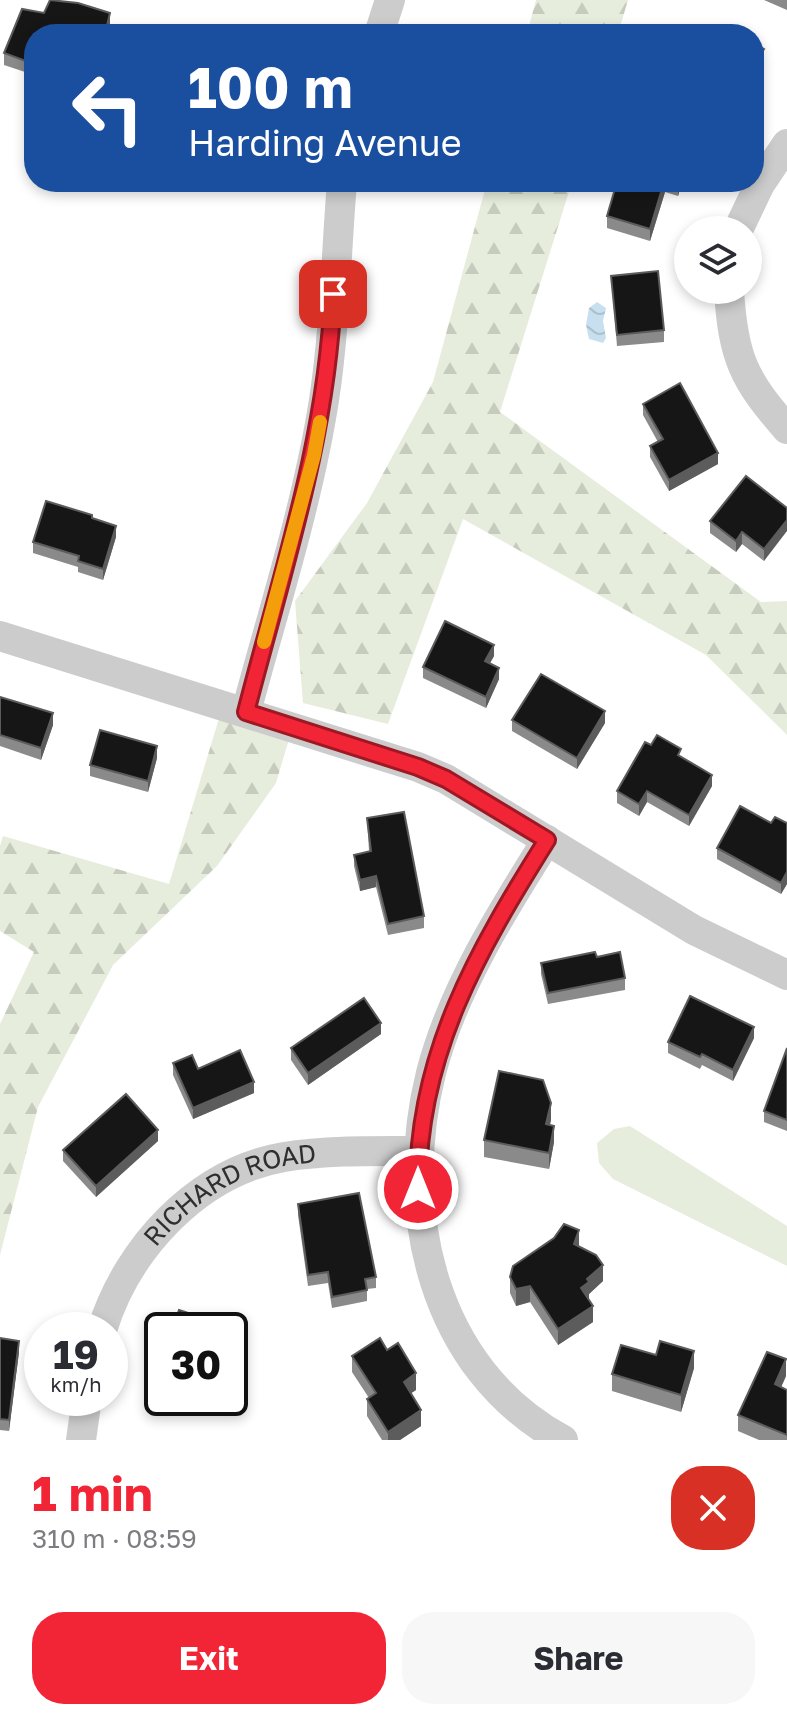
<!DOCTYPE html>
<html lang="en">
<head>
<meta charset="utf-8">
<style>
	:root { --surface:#fff; --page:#f7f7f7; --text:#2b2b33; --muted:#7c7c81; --accent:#f22536 }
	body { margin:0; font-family:"Golos Text",sans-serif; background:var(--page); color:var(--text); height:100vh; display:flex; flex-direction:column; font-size:30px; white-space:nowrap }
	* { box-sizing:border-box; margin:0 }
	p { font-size:26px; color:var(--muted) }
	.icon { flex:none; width:44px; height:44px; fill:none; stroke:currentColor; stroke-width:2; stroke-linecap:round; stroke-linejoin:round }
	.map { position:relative; height:1440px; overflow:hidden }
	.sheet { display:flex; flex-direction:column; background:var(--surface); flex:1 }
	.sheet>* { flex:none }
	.guide { position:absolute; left:24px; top:24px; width:740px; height:168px; border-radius:32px; box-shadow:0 4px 12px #0003; background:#1a4fa0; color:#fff; overflow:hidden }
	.buttons { position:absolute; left:674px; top:216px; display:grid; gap:16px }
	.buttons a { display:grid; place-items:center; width:88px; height:88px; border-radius:50%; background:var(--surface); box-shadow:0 4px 12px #0003; font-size:40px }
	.speed { position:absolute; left:24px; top:1312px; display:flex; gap:16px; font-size:40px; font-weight:700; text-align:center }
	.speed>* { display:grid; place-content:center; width:104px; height:104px; border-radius:50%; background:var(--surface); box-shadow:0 4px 12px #0003; line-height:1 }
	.speed small { font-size:20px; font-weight:400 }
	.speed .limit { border:4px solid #111; border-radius:12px; background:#fff; color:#111 }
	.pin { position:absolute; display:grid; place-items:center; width:68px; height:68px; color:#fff; margin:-34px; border-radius:16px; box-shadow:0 4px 12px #0006 }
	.me { position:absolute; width:88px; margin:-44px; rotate:0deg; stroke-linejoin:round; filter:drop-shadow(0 0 6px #0008) }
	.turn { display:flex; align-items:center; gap:28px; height:168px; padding:0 32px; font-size:36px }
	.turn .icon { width:104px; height:104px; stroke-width:2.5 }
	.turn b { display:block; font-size:56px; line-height:68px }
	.round { display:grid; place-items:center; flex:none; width:84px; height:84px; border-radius:32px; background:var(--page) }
	.summary { display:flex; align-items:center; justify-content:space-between; height:136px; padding:0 32px }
	h1 { font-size:48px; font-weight:700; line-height:60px; color:var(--accent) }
	.button { display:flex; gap:16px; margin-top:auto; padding:16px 32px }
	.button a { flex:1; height:92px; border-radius:32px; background:var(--accent); color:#fff; font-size:32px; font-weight:700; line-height:92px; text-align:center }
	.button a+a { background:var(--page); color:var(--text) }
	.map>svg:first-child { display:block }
	.grass { fill:#e6eddc }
	.forest { fill:url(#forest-firs) }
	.water { fill:url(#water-waves) }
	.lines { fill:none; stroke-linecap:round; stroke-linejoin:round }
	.minor { stroke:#ccc; stroke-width:30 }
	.wall { fill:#8a8a8a }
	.shaded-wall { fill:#5c5c5c }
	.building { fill:#161616; stroke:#5c5c5c; stroke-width:2 }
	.route-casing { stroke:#9d1823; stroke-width:20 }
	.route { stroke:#f22536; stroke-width:14 }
	.slow { stroke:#f59e0b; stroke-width:14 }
	.labels { text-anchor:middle; stroke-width:8; stroke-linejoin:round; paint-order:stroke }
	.street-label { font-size:26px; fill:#2f2f2f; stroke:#fff }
</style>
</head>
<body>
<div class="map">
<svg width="787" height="1440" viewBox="0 0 787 1440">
	<defs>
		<pattern id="forest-firs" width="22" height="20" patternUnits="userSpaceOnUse" patternTransform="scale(2)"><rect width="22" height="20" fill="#e6eddc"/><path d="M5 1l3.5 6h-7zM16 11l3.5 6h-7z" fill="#c6ccbd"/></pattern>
		<pattern id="water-waves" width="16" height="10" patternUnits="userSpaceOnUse" patternTransform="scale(2)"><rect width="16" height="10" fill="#c7dfef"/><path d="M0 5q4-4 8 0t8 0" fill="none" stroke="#abc0cd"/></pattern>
	</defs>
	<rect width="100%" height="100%" fill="#fff"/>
	<polygon class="grass" points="630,1126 787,1226 787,1266 613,1179 599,1163 597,1143 614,1129"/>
	<g class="forest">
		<polygon points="536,0 628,0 618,34 527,34"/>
		<polygon points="487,182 572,182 500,412 761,602 787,601 787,735 706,655 463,519 388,724 303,703 295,601 367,503 433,382"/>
		<polygon points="223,705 293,726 276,783 217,866 113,965 38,1107 0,1255 0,1024 34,952 0,931 0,846 3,836 169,884"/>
	</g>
	<polygon class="water" points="597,302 606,308 603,321 606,338 603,343 589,339 586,325 589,308"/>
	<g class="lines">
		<g class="minor">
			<polyline points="379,34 390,0"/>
			<polyline points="738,230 760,184 787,144"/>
			<path d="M729,290C733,357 743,379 787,429"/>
			<polyline points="0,636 418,767 446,779 694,930 787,975"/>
			<path d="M246,712C273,611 308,503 324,400C335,328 336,254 342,182"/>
			<path d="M547,840C502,911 452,991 431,1073C397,1209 431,1369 563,1440"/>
			<path id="s1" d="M102,1330C127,1249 197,1172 284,1157C328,1150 373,1151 418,1151"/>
			<polyline points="81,1440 87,1398"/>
		</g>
	</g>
	<g class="wall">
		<polygon points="764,0 787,0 787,10"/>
		<polygon points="44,13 110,24 108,34 34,34 34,75 4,65 4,53"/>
		<polygon points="617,182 682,182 678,196 665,192 650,241 607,228 607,216"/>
		<polygon points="611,276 664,330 664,342 617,346"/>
		<polygon points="643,404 718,464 669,491 650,457 650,446 658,442 643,415"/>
		<polygon points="787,508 764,561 742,544 736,552 710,533 710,521"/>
		<polygon points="92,518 116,537 103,580 78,572 78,567 33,553 33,542"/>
		<polygon points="494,656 490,663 499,679 486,708 423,678 423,667"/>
		<polygon points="0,697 53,725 41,760 0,746"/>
		<polygon points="512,720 605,723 577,769 512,731"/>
		<polygon points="651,745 681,757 712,786 689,826 647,802 639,816 617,803 617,791"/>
		<polygon points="157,758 148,792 90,776 90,765"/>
		<polygon points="367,818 424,916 424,928 388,935 376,887 360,891 354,866 354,855 369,851"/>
		<polygon points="771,823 787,823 787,884 781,894 717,859 717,848"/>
		<polygon points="597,957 625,978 625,990 548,1004 541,974 541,963"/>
		<polygon points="381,1034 308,1085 291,1060 291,1048"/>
		<polygon points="754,1038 733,1081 702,1065 700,1069 668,1053 668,1042"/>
		<polygon points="787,1048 787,1131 764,1122 764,1111"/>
		<polygon points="173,1063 198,1069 254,1093 193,1119 173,1075"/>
		<polygon points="551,1120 550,1125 554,1142 549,1169 484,1157 484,1140"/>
		<polygon points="158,1141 96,1197 63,1161 63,1150"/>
		<polygon points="298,1204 376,1277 376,1288 367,1289 367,1301 332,1308 328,1283 308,1286 298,1215"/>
		<polygon points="579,1246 603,1281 589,1294 588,1299 593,1322 558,1345 530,1302 516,1306 510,1293 510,1277"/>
		<polygon points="0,1338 19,1352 9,1431 0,1430"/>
		<polygon points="352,1356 416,1390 411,1393 421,1426 400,1440 382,1440 367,1416 367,1399 369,1398 352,1372"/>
		<polygon points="162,1359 162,1397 154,1394 154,1382"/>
		<polygon points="694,1368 681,1412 612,1391 612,1374"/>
		<polygon points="786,1376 781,1387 787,1390 787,1440 759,1440 738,1431 738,1415"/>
		<polygon points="166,1398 222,1398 216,1415"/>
	</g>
	<g class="shaded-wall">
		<polygon points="110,13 110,24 108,34 105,34"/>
		<polygon points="764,49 764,60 754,75 754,64"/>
		<polygon points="665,182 665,192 650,241 650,229"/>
		<polygon points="679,182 682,182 678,196 678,185"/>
		<polygon points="718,453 718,464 669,491 669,480"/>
		<polygon points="787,520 787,531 764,561 764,549"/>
		<polygon points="116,526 116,537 103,580 103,569"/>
		<polygon points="742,532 742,544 736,552 736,541"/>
		<polygon points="494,645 494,656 485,672 485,661"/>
		<polygon points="499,668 499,679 486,708 486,697"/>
		<polygon points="605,711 605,723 577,769 577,758"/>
		<polygon points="53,713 53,725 41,760 41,748"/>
		<polygon points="157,746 157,758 148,792 148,781"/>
		<polygon points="712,775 712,786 689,826 689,815"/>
		<polygon points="647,791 647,802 639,816 639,804"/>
		<polygon points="787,872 787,884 781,894 781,883"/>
		<polygon points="376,876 376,887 360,891 360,880"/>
		<polygon points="381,1023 381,1034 308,1085 308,1073"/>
		<polygon points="754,1027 754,1038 733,1081 733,1070"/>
		<polygon points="254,1082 254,1093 193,1119 193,1108"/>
		<polygon points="551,1103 551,1120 546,1140 546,1124"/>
		<polygon points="554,1126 554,1142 549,1169 549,1153"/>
		<polygon points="158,1130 158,1141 96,1197 96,1186"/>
		<polygon points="579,1230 579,1247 574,1244"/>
		<polygon points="603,1265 603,1281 589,1294 589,1299 581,1304 581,1288 587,1279"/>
		<polygon points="530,1286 530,1302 516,1306 516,1289"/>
		<polygon points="593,1306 593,1322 558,1345 558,1329"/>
		<polygon points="19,1341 19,1352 9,1431 9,1420"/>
		<polygon points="694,1351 694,1368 681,1412 681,1395"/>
		<polygon points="786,1359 786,1376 775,1401 775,1384"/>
		<polygon points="416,1373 416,1390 404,1398 404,1382"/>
		<polygon points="219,1398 222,1398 216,1415 216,1404"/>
		<polygon points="421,1410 421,1426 400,1440 388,1440 388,1432"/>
	</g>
	<g class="building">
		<polygon points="50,0 78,3 110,13 105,34 34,34 34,64 4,53 22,9 44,13"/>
		<polygon points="754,43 764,49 754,64"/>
		<polygon points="617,182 664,182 650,229 607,216"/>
		<polygon points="658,271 664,330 617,335 611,276"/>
		<polygon points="680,383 718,453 669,480 650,446 663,439 643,404"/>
		<polygon points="746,476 787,508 787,520 764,549 742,532 736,541 710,521"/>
		<polygon points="46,501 92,515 92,518 116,526 103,569 78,561 79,556 33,542"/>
		<polygon points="445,621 494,645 485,661 499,668 486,697 423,667"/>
		<polygon points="541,674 605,711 577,758 512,720"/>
		<polygon points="0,697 53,713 41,748 0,735"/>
		<polygon points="100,730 157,746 148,781 90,765"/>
		<polygon points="657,735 681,749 678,755 712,775 689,815 647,791 639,804 617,791 645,742 651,745"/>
		<polygon points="740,806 771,823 775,817 787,823 787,872 781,883 717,848"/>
		<polygon points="404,812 424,916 388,924 376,876 360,880 354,855 371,851 367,818"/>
		<polygon points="595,952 597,957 620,952 625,978 548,993 541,963"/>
		<polygon points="690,996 754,1027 733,1070 702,1054 700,1057 668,1042"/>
		<polygon points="364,998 381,1023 308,1073 291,1048"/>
		<polygon points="787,1048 787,1120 764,1111"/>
		<polygon points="240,1050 254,1082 193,1108 173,1063 192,1055 198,1069"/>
		<polygon points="499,1071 543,1080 551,1103 546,1124 554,1126 549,1153 484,1140"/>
		<polygon points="126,1094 158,1130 96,1186 63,1150"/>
		<polygon points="359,1193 376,1277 365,1279 367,1290 332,1297 328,1272 308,1275 298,1204"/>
		<polygon points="564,1224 579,1230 574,1244 596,1255 603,1265 587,1279 589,1282 581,1288 593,1306 558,1329 530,1286 516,1289 510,1277 513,1266 554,1238"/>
		<polygon points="179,1310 230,1327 229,1330 172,1330"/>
		<polygon points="0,1338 19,1341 9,1420 0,1419"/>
		<polygon points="380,1338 387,1350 398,1343 416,1373 404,1382 421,1410 388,1432 367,1399 376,1393 352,1356"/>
		<polygon points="660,1341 694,1351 681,1395 612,1374 621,1345 656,1355"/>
		<polygon points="767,1352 786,1359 775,1384 787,1390 787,1435 738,1415"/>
		<polygon points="162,1359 162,1385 154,1382"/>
		<polygon points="199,1398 219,1398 216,1404"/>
	</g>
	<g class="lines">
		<defs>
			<path id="route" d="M333,294C327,439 282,572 246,712L418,767L446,779L547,840C478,950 417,1055 418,1189"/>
		</defs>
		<use href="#route" class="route-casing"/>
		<use href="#route" class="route"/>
		<polyline class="slow" points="264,642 314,455 320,422"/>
	</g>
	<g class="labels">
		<g class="street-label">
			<text dy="9" stroke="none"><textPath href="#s1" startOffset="198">RICHARD ROAD</textPath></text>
		</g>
	</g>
</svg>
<div class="buttons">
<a><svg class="icon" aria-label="layers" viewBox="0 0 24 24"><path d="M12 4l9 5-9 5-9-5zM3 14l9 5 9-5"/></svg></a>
</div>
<div class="speed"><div>19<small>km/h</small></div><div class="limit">30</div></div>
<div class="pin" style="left:333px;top:294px;background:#d93025"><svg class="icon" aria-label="arrive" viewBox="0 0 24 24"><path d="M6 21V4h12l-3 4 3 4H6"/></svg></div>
<svg class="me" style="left:418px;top:1189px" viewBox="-20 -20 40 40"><circle r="17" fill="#f22536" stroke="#fff" stroke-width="3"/><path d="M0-11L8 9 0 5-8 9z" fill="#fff"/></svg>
<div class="guide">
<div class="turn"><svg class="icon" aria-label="left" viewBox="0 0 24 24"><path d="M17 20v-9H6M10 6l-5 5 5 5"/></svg><div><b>100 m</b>Harding Avenue</div></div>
</div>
</div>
<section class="sheet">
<div class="summary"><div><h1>1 min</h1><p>310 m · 08:59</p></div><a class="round" style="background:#d93025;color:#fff"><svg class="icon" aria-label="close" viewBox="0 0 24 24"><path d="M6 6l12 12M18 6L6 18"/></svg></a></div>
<div class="button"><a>Exit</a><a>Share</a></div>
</section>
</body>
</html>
